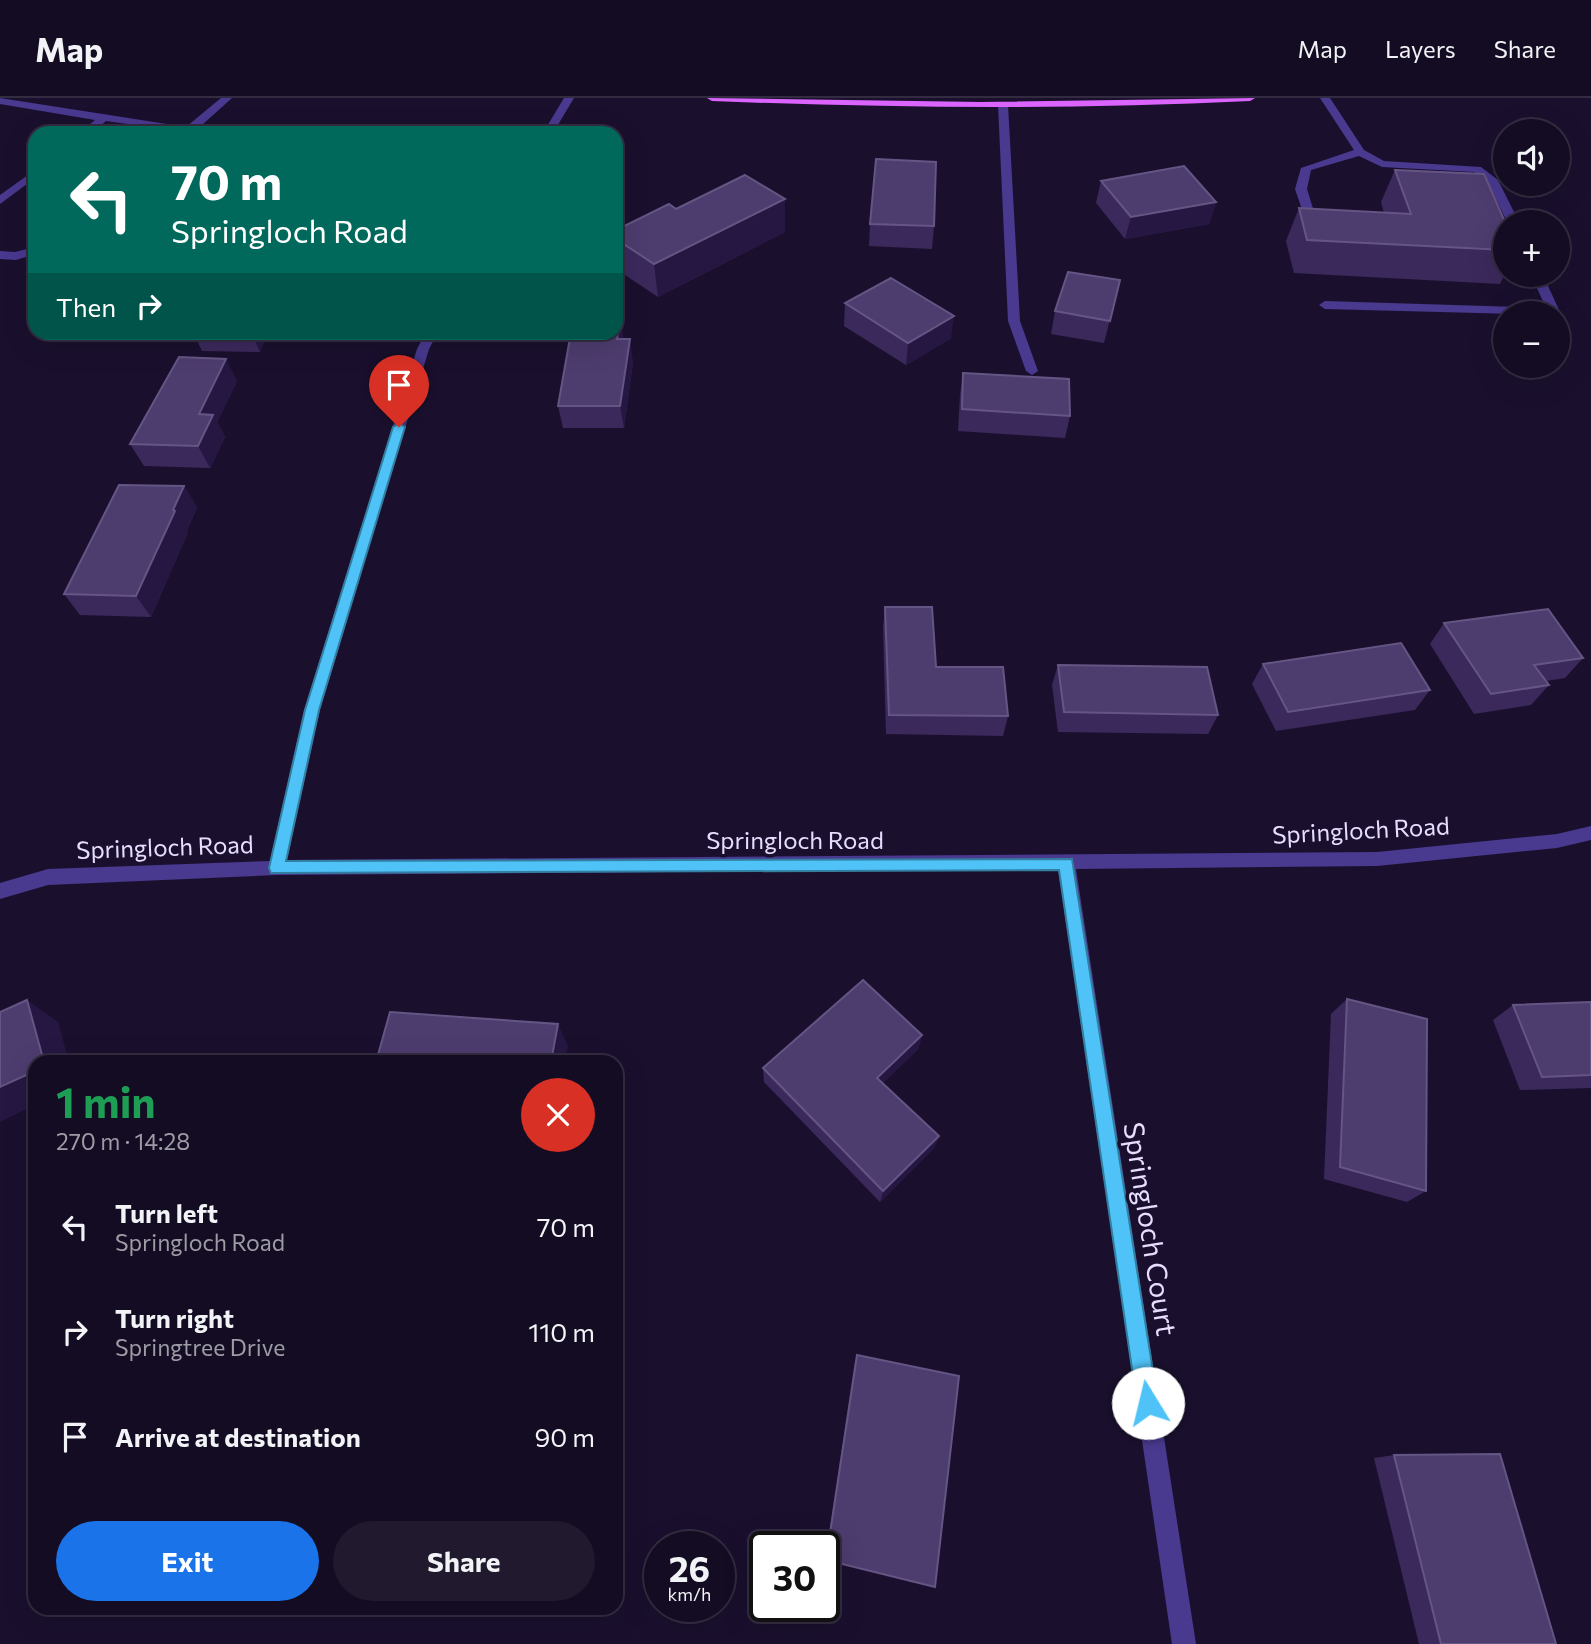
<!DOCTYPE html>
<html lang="en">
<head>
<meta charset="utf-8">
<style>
	:root { --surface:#140c22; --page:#211a2f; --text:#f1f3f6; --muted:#9d9ba5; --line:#332c40; --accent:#1a73e8 }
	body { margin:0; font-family:Commissioner,sans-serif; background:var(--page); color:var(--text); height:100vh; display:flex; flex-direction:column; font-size:26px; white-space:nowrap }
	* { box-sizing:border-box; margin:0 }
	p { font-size:23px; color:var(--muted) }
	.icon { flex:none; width:38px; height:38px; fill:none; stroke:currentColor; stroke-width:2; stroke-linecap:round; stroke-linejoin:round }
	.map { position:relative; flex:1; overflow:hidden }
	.side { position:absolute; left:28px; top:957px; width:595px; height:560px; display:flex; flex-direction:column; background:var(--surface); border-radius:21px; box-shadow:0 7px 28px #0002,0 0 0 2px var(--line) }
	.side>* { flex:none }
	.guide { position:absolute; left:28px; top:28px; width:595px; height:214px; border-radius:21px; box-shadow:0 7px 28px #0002,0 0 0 2px var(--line); background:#00695c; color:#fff; overflow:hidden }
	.buttons { position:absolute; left:1493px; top:21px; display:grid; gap:14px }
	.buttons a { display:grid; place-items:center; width:77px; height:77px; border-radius:50%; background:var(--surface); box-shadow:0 7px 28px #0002,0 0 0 2px var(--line); font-size:35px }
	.speed { position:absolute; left:644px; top:1433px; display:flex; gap:14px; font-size:35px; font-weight:700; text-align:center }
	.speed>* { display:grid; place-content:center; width:91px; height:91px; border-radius:50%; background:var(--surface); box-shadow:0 7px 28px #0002,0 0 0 2px var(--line); line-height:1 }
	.speed small { font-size:18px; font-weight:400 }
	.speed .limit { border:4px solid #111; border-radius:10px; background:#fff; color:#111 }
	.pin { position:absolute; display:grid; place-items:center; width:60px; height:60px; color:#fff; margin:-72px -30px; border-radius:50% 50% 50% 0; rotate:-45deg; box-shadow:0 0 7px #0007 }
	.pin .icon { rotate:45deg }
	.me { position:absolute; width:77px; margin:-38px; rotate:351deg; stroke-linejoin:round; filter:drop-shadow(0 0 5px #0008) }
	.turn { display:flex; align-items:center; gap:24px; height:147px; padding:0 28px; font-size:32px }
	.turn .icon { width:91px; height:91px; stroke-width:2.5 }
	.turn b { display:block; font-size:49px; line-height:60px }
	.then { display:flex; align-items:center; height:66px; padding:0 28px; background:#0003; gap:14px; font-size:26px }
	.round { display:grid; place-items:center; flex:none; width:74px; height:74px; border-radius:37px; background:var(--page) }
	.summary { display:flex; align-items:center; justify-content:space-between; height:119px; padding:0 28px }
	h1 { font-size:42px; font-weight:700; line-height:52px; color:#1e9e55 }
	.button { display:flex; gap:14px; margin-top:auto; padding:14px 28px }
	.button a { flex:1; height:80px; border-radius:42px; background:var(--accent); color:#fff; font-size:28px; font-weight:700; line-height:80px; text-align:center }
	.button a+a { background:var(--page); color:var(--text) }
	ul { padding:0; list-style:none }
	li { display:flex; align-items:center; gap:21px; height:105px; padding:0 28px }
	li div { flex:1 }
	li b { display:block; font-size:26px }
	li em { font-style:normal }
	header { display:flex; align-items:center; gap:42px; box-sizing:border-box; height:98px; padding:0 35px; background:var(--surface); border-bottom:2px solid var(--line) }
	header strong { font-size:33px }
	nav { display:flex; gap:38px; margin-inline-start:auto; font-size:24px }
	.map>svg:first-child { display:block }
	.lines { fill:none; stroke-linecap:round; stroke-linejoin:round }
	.service { fill:#49398f; fill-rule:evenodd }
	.minor { fill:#49398f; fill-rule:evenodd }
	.primary { fill:#db64ff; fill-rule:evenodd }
	.wall { fill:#3b295c }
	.shaded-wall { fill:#261742 }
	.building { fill:#4d3c6e; stroke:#655584; stroke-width:2 }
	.route { fill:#4fc3f7; stroke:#337fa1; stroke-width:2 }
	.labels { text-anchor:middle; stroke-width:7; stroke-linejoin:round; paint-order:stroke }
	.street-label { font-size:24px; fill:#e6ddff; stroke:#1a102e }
	.near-street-label { font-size:28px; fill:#e6ddff; stroke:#1a102e }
</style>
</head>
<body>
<header>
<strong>Map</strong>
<nav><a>Map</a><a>Layers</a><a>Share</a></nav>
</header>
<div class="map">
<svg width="1591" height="1546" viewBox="0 0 1591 1546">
	<rect width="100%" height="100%" fill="#1a102e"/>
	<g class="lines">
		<g class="service">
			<polygon points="0,0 186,29 221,0 232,0 193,35 106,23 92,35 80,35 95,22 0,6"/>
			<polygon points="1320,0 1330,0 1364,52 1384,63 1481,69 1498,82 1519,124 1507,124 1488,84 1474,74 1382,69 1359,58 1311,72 1307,91 1319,130 1309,132 1295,91 1301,70 1354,52"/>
			<polygon points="1003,4 1008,7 1020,223 1038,273 1032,277 1026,273 1008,223 998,7"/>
			<polygon points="35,72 35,80 0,106 0,97"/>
			<polygon points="35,149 35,156 16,162 0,161 0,153 15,154"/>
			<polygon points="1531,177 1543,177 1560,214 1558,217 1325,211 1319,207 1325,203 1546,210"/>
		</g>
		<g class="minor">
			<polygon points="564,0 574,0 553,35 543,35"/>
			<polygon points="426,234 438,234 429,251 320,612 287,762 1377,754 1557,736 1591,728 1591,742 1557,750 1377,768 1076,771 1196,1546 1172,1546 1058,771 277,777 48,787 0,801 0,785 48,771 270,763 304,612 417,251"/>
		</g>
		<path class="primary" d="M707,0L981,4L1255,0L1250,3C1071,12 892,10 712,3Z"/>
	</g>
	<g class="wall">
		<polygon points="1395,72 1505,152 1505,176 1500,186 1294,175 1286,143 1299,110 1384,115 1381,104"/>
		<polygon points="1101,83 1216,104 1209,126 1125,141 1096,105"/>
		<polygon points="870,126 934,128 932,151 869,148"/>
		<polygon points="616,132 785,134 658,199 616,171"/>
		<polygon points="1120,182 1104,245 1051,236 1055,213"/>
		<polygon points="845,205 951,240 906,267 844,228"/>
		<polygon points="193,234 268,234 260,254 202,253"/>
		<polygon points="623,241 633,264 624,330 563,330 558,308"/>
		<polygon points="963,275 1070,318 1065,340 958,333 960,297"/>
		<polygon points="237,283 217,324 225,339 210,370 144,368 130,346"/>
		<polygon points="184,388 197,410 187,432 188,434 151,519 80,517 64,496"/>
		<polygon points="885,509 936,569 1008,618 1003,638 886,636 883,530"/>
		<polygon points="1444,525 1583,560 1565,580 1546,583 1549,587 1531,607 1474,616 1430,546"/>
		<polygon points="1263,566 1430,592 1415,612 1276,633 1252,586"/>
		<polygon points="1058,567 1218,617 1208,636 1058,634 1052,587"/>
		<polygon points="1347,901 1426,1093 1407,1104 1324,1081 1331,916"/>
		<polygon points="1591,904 1591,990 1520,992 1493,922 1513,907"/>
		<polygon points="922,937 918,951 883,985 939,1038 934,1050 880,1104 764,984 763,970"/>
		<polygon points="857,1257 826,1462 825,1462 855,1263"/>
		<polygon points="1394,1357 1556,1546 1419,1546 1374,1360"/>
	</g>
	<g class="shaded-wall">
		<polygon points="785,101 785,134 658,199 654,166"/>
		<polygon points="1216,104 1209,126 1125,141 1131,119"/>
		<polygon points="954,218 951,240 906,267 908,245"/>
		<polygon points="620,220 624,242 617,241"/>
		<polygon points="251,234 268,234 260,254"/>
		<polygon points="630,241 633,264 624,330 620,308"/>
		<polygon points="226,261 237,283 217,324 225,339 210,370 198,348 199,316"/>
		<polygon points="184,388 197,410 187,432 188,434 151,519 136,498"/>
		<polygon points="27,902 58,924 69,964 44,964"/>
		<polygon points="558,926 568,948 565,964 551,964"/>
		<polygon points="922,937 918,951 875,993 877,980"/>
		<polygon points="35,973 35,1007 0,1024 0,989"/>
		<polygon points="939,1038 934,1050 880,1104 883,1093"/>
	</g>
	<g class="building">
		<polygon points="876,61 936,64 934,128 870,126"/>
		<polygon points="1184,68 1216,104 1131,119 1101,83"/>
		<polygon points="1395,72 1484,76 1505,124 1505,152 1307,142 1299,110 1411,116"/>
		<polygon points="745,77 785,101 654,166 616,141 616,132 669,106 676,111"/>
		<polygon points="1068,174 1120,182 1110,223 1055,213"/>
		<polygon points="891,180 954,218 908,245 845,205"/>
		<polygon points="616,220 620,220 617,241 630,241 620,308 558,308 571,234 616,234"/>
		<polygon points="179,259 226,261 199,316 213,317 198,348 130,346"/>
		<polygon points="963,275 1069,281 1070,318 962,311"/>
		<polygon points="119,387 184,388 173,412 175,413 136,498 64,496"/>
		<polygon points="885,509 932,509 936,569 1003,569 1008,618 889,617"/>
		<polygon points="1548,511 1583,560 1534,567 1549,587 1491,596 1444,525"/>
		<polygon points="1401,545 1430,592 1288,614 1263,566"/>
		<polygon points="1058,567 1207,569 1218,617 1064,614"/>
		<polygon points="863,882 922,937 877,980 939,1038 883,1093 763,970"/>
		<polygon points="1347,901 1427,921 1426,1093 1340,1069"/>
		<polygon points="27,902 44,964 35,964 35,973 0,989 0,914"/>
		<polygon points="1591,904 1591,977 1542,979 1513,907"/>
		<polygon points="390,914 558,926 551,964 376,964"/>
		<polygon points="857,1257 959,1278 935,1489 826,1462"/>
		<polygon points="1500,1356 1556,1546 1441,1546 1394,1357"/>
	</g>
	<polygon class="route" points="399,325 405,329 319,612 286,763 1072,761 1158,1305 1155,1312 1148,1315 1140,1312 1137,1305 1059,772 271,775 269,770 305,612 393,329"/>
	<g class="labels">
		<g class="street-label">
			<text transform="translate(1361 733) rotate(-3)" y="8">Springloch Road</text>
			<text x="795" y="751">Springloch Road</text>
			<text transform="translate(165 750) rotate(-2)" y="8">Springloch Road</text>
		</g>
		<g class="near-street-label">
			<text transform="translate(1150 1131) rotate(81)" y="10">Springloch Court</text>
		</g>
	</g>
</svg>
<div class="buttons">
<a><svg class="icon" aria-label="sound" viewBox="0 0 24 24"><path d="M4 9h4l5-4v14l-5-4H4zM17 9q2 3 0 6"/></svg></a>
<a>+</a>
<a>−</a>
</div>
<div class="speed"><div>26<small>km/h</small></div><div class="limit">30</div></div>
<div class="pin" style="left:399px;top:329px;background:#d93025"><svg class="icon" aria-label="arrive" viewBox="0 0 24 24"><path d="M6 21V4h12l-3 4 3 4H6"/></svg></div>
<svg class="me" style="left:1148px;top:1305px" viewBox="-20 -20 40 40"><circle r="19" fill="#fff"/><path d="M0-13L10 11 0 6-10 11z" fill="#4fc3f7"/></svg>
<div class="guide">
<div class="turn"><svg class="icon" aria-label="left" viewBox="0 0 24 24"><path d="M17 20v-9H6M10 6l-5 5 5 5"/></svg><div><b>70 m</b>Springloch Road</div></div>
<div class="then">Then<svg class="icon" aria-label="right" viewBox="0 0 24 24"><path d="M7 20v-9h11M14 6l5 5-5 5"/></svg></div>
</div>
<section class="side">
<div class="summary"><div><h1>1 min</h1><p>270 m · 14:28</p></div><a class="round" style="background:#d93025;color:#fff"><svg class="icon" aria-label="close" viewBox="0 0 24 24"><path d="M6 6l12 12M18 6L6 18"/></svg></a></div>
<ul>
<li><svg class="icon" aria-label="left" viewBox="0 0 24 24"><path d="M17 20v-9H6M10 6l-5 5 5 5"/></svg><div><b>Turn left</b><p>Springloch Road</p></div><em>70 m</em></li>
<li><svg class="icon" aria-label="right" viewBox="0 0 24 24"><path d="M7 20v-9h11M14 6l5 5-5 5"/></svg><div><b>Turn right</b><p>Springtree Drive</p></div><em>110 m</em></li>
<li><svg class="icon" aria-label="arrive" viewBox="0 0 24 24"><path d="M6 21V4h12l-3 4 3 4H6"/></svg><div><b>Arrive at destination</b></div><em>90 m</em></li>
</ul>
<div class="button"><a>Exit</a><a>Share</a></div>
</section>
</div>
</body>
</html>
